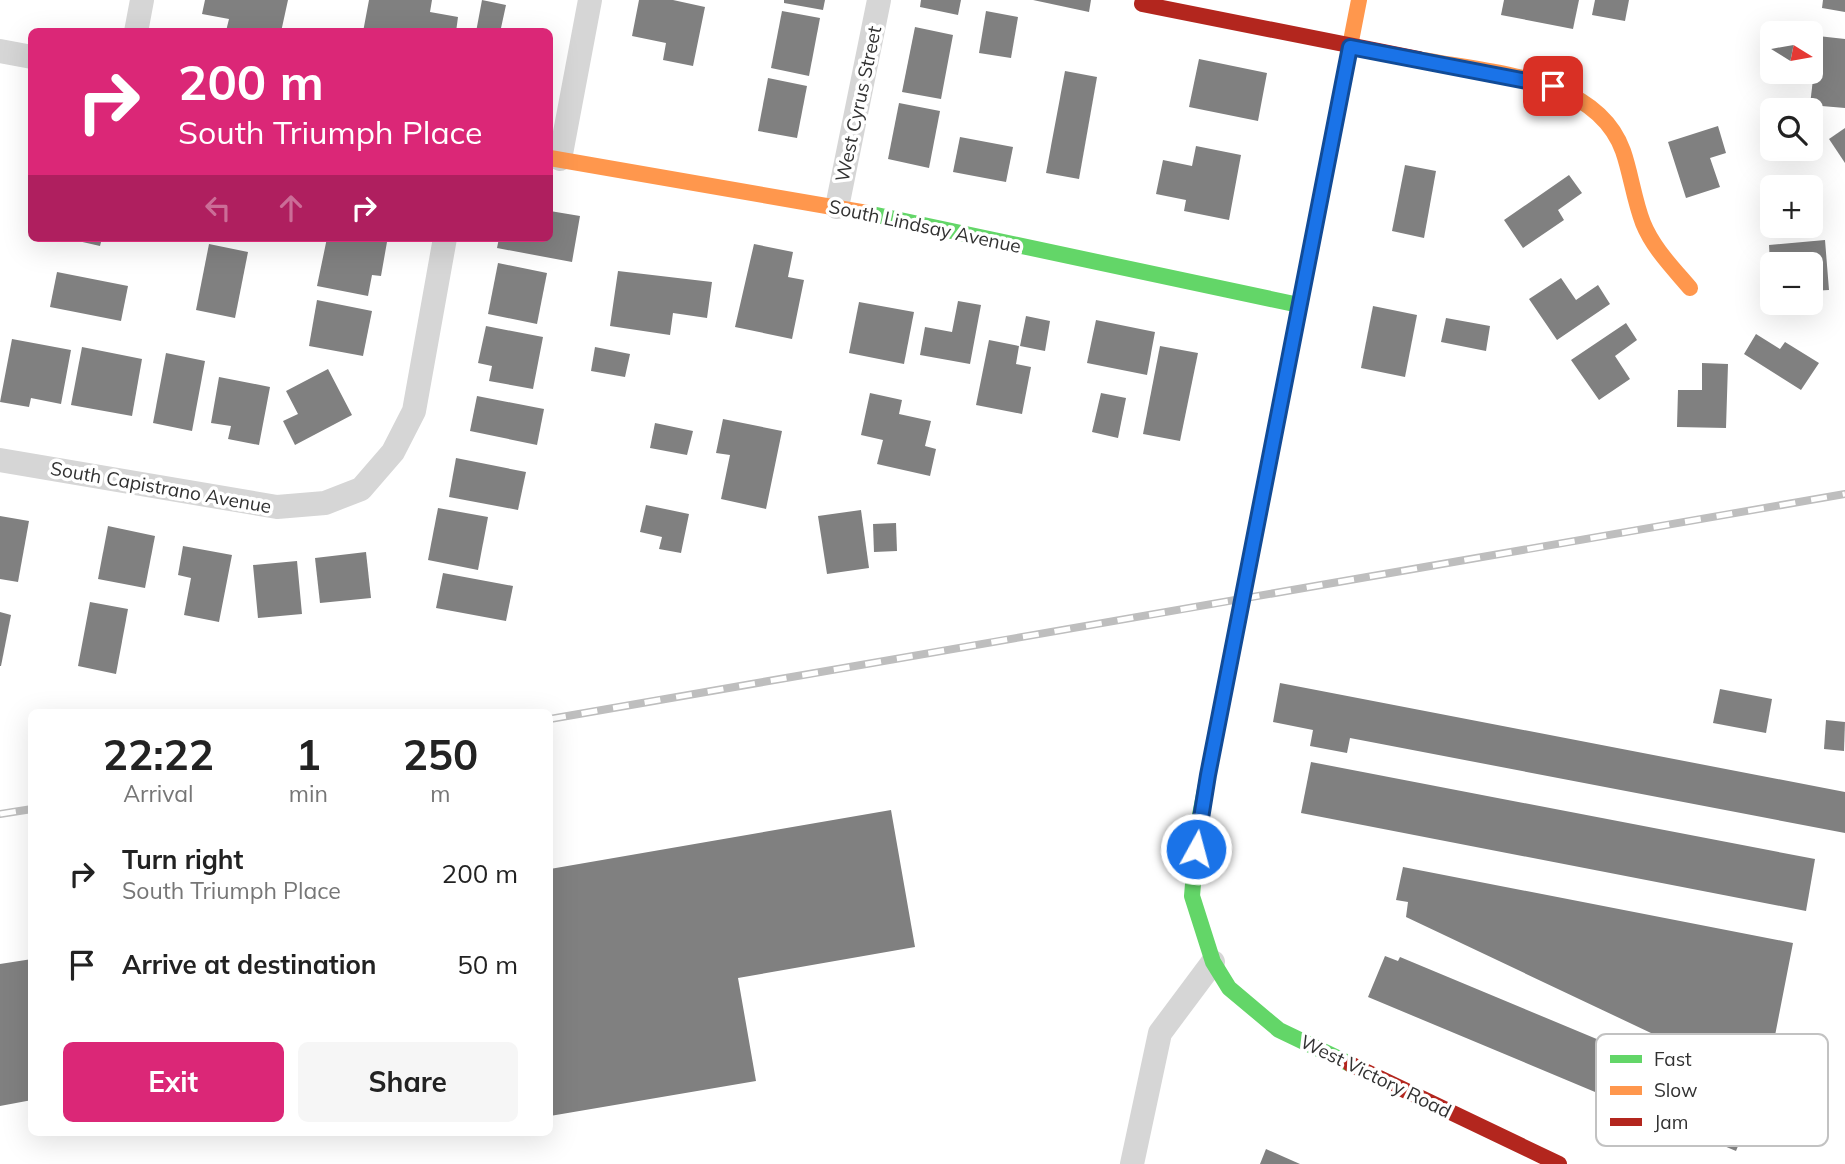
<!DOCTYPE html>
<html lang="en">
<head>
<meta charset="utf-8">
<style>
	:root { --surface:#fff; --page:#f6f6f6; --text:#222; --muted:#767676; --accent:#db2777 }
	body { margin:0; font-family:Mulish,sans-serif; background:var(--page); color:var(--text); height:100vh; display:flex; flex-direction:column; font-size:26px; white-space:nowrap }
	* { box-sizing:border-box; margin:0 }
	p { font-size:23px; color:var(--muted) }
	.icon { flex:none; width:38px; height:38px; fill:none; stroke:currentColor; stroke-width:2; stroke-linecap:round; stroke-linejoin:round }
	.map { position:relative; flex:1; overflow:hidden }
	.drawer { position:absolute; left:28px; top:709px; width:525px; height:427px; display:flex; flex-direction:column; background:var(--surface); border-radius:10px; box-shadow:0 7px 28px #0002 }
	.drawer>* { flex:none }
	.banner { position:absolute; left:28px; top:28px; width:525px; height:214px; border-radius:10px; box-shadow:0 7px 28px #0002; background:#db2777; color:#fff; overflow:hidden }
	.needle { width:46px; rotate:101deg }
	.tools { position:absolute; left:1760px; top:21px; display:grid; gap:14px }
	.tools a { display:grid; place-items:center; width:63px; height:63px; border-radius:10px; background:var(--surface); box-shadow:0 7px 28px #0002; font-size:35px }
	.pin { position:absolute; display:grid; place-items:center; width:60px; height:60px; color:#fff; margin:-30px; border-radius:14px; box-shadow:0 4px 10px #0006 }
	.me { position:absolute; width:77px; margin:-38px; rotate:7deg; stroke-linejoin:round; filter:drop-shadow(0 0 5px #0008) }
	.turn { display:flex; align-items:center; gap:24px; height:147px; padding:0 35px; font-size:32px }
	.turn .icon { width:91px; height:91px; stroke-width:2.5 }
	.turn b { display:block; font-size:49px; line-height:60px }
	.lanes { display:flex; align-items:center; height:66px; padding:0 35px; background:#0003; justify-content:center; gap:35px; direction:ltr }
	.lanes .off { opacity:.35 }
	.eta { display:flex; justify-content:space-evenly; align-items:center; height:119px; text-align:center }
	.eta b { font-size:42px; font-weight:700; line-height:49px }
	.cta { display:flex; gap:14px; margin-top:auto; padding:14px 35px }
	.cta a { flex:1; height:80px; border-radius:10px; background:var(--accent); color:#fff; font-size:28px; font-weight:700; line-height:80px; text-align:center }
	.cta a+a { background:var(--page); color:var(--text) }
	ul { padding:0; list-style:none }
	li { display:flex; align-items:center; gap:21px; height:91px; padding:0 35px }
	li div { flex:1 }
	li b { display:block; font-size:26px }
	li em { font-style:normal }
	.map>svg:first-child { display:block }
	.building { fill:#808080 }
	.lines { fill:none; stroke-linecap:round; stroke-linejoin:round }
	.street { stroke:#d6d6d6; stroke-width:24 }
	.fast { stroke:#63d668; stroke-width:16 }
	.slow { stroke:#ff974d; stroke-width:16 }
	.jam { stroke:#b3261e; stroke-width:16 }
	.rail-casing { stroke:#bebebe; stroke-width:8 }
	.rail { stroke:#fff; stroke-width:5; stroke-dasharray:16; stroke-linecap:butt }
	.route-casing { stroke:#114b97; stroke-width:18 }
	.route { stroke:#1a73e8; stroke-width:12 }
	.labels { text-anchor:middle; stroke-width:7; stroke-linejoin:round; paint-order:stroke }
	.street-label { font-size:19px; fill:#323232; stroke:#fff }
	.key { fill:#fff; stroke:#c2c2c2; stroke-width:2 }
	.key-label { font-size:19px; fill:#323232 }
</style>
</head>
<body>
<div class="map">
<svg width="1845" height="1164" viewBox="0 0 1845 1164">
	<rect width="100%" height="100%" fill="#fff"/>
	<g class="building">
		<polygon points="205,0 288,0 281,32 226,31 229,19 202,14"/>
		<polygon points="369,0 432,0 430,12 458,17 456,32 363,32"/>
		<polygon points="482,0 506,5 501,28 511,32 476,32"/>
		<polygon points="639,0 673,0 705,7 693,66 663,60 666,43 632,36"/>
		<polygon points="784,0 825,0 823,10 784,3"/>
		<polygon points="921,0 961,0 958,15 920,7"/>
		<polygon points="1033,0 1091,0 1089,12"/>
		<polygon points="1504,0 1579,0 1573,29 1501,15"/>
		<polygon points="1595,0 1629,0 1625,21 1592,15"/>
		<polygon points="1823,0 1845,0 1845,12 1822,8"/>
		<polygon points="782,11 820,18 809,76 771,68"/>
		<polygon points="986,11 1018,17 1011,58 979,53"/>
		<polygon points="915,27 953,35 941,99 902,92"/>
		<polygon points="1818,36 1845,39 1845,108 1810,105"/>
		<polygon points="1199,59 1267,73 1258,121 1189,107"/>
		<polygon points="1065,71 1097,77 1079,179 1046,173"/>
		<polygon points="768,78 807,86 797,138 758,131"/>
		<polygon points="899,103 940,111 929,168 888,159"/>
		<polygon points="1718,126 1726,153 1710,158 1720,187 1686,198 1668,142"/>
		<polygon points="1845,128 1845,163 1829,139"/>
		<polygon points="960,137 1013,147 1006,182 953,172"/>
		<polygon points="1196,146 1241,155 1229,220 1184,211 1186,200 1156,194 1163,160 1192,166"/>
		<polygon points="1405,165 1436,171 1424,238 1392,231"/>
		<polygon points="1569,175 1582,193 1558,210 1564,220 1523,248 1504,220"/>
		<polygon points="550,211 580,216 572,262 497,248 499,238 550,238"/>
		<polygon points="65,238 102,238 100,246"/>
		<polygon points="327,238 365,238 387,242 381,276 372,275 368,296 317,286"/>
		<polygon points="1825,240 1829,290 1811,291 1811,264 1770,264 1769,245"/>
		<polygon points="209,244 248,252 235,318 196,310"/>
		<polygon points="754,244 793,252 788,277 804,280 792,339 735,327"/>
		<polygon points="498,263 547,273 537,324 488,314"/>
		<polygon points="618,271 712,282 707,318 673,313 670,335 610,326"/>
		<polygon points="57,272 128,286 121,321 50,307"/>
		<polygon points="1561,278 1576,300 1598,285 1610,304 1557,340 1529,299"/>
		<polygon points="317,300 372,311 363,356 309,346"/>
		<polygon points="958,301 981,305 970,364 920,355 925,327 952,332"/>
		<polygon points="859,302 914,312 904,364 849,353"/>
		<polygon points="1373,306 1417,315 1405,377 1361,368"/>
		<polygon points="1026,316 1050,321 1045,351 1020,346"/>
		<polygon points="1446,318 1490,326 1486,351 1441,342"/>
		<polygon points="1096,320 1155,332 1147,375 1087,363"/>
		<polygon points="1626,323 1637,340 1615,356 1630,379 1599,400 1571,360"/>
		<polygon points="486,326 543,337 533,389 489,381 492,366 478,363"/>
		<polygon points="1756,334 1780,349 1785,342 1819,363 1801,390 1744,354"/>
		<polygon points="12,339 71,350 61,404 31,398 29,407 0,402"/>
		<polygon points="989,340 1019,346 1016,364 1031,367 1022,414 976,405"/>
		<polygon points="1160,346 1198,353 1180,441 1143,434"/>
		<polygon points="82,347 142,359 132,416 71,405"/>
		<polygon points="595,347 630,354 625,377 591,371"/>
		<polygon points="166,353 205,361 192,431 153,423"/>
		<polygon points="1702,363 1728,364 1726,428 1677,427 1678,390 1702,390"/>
		<polygon points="328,369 352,415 295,445 283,421 298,414 286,391"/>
		<polygon points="219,377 270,387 259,445 228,439 231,426 211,423"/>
		<polygon points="870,393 902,400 899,414 931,421 925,446 936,449 930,476 877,464 883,440 861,435"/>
		<polygon points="1101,393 1126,398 1118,438 1092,432"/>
		<polygon points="477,396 544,409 537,445 470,431"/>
		<polygon points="723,419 782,431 766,509 721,499 730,455 716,453"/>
		<polygon points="655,423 693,431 687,455 650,448"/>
		<polygon points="456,458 526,472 518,510 449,497"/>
		<polygon points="646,505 689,514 681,553 659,549 662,537 640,532"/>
		<polygon points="438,508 488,517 478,570 428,560"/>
		<polygon points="861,510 869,568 827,574 818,516"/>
		<polygon points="0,516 29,521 18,582 0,579"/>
		<polygon points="896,523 897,551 874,552 873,524"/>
		<polygon points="108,526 155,536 145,588 98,579"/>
		<polygon points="183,546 232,555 219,622 184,615 191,578 178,575"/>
		<polygon points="366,552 371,598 320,603 315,558"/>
		<polygon points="297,561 302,614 258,618 253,565"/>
		<polygon points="443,573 513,586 506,621 436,608"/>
		<polygon points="90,602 128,609 116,674 78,666"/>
		<polygon points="0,612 11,615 1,666 0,666"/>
		<polygon points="1280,683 1845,792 1845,833 1350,738 1347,753 1310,746 1313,730 1273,722"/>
		<polygon points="1720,689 1772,699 1766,733 1713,723"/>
		<polygon points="1826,720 1845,722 1844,751 1824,749"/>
		<polygon points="1311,762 1815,859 1806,911 1301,813"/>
		<polygon points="891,810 915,947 738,978 756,1081 550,1116 550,869"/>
		<polygon points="1403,867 1793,943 1765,1087 1406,917 1408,902 1396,900"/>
		<polygon points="1385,956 1398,961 1400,957 1755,1105 1736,1151 1368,997"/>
		<polygon points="32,959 32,1100 0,1106 0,964"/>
		<polygon points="1266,1149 1300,1164 1260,1164"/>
	</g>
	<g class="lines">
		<g class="street">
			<polyline points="136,32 142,0"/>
			<polyline points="0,51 32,57"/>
			<polyline points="560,159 590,0"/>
			<polyline points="837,207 879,0"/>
			<polyline points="0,460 277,507 325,503 361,489 393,452 414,411 445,238"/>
			<polyline points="1132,1164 1160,1033 1213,962"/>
		</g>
		<g class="fast">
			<polyline points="867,213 1299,305"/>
			<polyline points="1214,744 1198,825 1192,896 1213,962 1229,988 1279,1030 1350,1064"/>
		</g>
		<g class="slow">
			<path d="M1419,59C1487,73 1596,75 1623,151C1631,174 1634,200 1643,223C1653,248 1673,268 1690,288"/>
			<polyline points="550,158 867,213"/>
			<polyline points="1265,482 1359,0"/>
		</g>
		<g class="jam">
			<polyline points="1143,0 1142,4 1419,59"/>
			<polyline points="1214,744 1265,482"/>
			<polyline points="1350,1064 1559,1164"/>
		</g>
		<defs>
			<g id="rail">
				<polyline points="550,719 1845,494"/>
				<polyline points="0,814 32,809"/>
			</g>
		</defs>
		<use href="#rail" class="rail-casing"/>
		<use href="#rail" class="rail"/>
	</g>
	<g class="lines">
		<defs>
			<polyline id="route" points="1196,849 1208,775 1350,47 1553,86"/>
		</defs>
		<use href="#route" class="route-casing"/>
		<use href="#route" class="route"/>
	</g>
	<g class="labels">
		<g class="street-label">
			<text transform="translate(858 104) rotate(-78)" y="7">West Cyrus Street</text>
			<text transform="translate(925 226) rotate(12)" y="7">South Lindsay Avenue</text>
			<text transform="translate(161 487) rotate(10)" y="7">South Capistrano Avenue</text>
			<text transform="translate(1376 1076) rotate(26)" y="7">West Victory Road</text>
		</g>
	</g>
	<rect x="1596" y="1034" width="232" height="112" rx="10" class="key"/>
	<rect x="1610" y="1055" width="32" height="8" fill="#63d668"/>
	<rect x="1610" y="1086" width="32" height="9" fill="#ff974d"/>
	<rect x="1610" y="1118" width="32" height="8" fill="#b3261e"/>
	<g class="key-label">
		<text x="1654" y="1066">Fast</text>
		<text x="1654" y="1097">Slow</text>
		<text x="1654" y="1129">Jam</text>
	</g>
</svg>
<div class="tools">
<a><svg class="needle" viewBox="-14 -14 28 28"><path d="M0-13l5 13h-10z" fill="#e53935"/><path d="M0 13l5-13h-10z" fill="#767676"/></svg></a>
<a><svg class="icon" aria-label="search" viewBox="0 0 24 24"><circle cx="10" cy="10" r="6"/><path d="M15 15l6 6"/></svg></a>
<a>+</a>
<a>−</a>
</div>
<div class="pin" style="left:1553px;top:86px;background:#d93025"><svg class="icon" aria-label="arrive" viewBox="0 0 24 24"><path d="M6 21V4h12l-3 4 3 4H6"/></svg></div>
<svg class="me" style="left:1196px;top:849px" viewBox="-20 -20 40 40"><circle r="17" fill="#1a73e8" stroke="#fff" stroke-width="3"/><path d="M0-11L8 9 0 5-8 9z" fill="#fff"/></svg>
<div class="banner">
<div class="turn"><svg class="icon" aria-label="right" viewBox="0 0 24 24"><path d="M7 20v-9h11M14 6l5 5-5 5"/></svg><div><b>200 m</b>South Triumph Place</div></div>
<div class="lanes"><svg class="icon off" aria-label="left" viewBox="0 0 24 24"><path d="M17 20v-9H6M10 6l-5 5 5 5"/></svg><svg class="icon off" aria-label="ahead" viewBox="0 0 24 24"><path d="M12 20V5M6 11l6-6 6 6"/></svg><svg class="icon" aria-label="right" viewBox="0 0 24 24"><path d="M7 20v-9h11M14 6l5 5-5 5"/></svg></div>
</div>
<section class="drawer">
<div class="eta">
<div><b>22:22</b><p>Arrival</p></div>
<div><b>1</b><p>min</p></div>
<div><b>250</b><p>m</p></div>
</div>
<ul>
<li><svg class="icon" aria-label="right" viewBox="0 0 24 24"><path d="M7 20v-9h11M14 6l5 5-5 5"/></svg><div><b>Turn right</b><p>South Triumph Place</p></div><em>200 m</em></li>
<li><svg class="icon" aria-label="arrive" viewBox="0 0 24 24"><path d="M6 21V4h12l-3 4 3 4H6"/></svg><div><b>Arrive at destination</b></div><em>50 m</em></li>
</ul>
<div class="cta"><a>Exit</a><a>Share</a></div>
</section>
</div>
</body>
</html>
